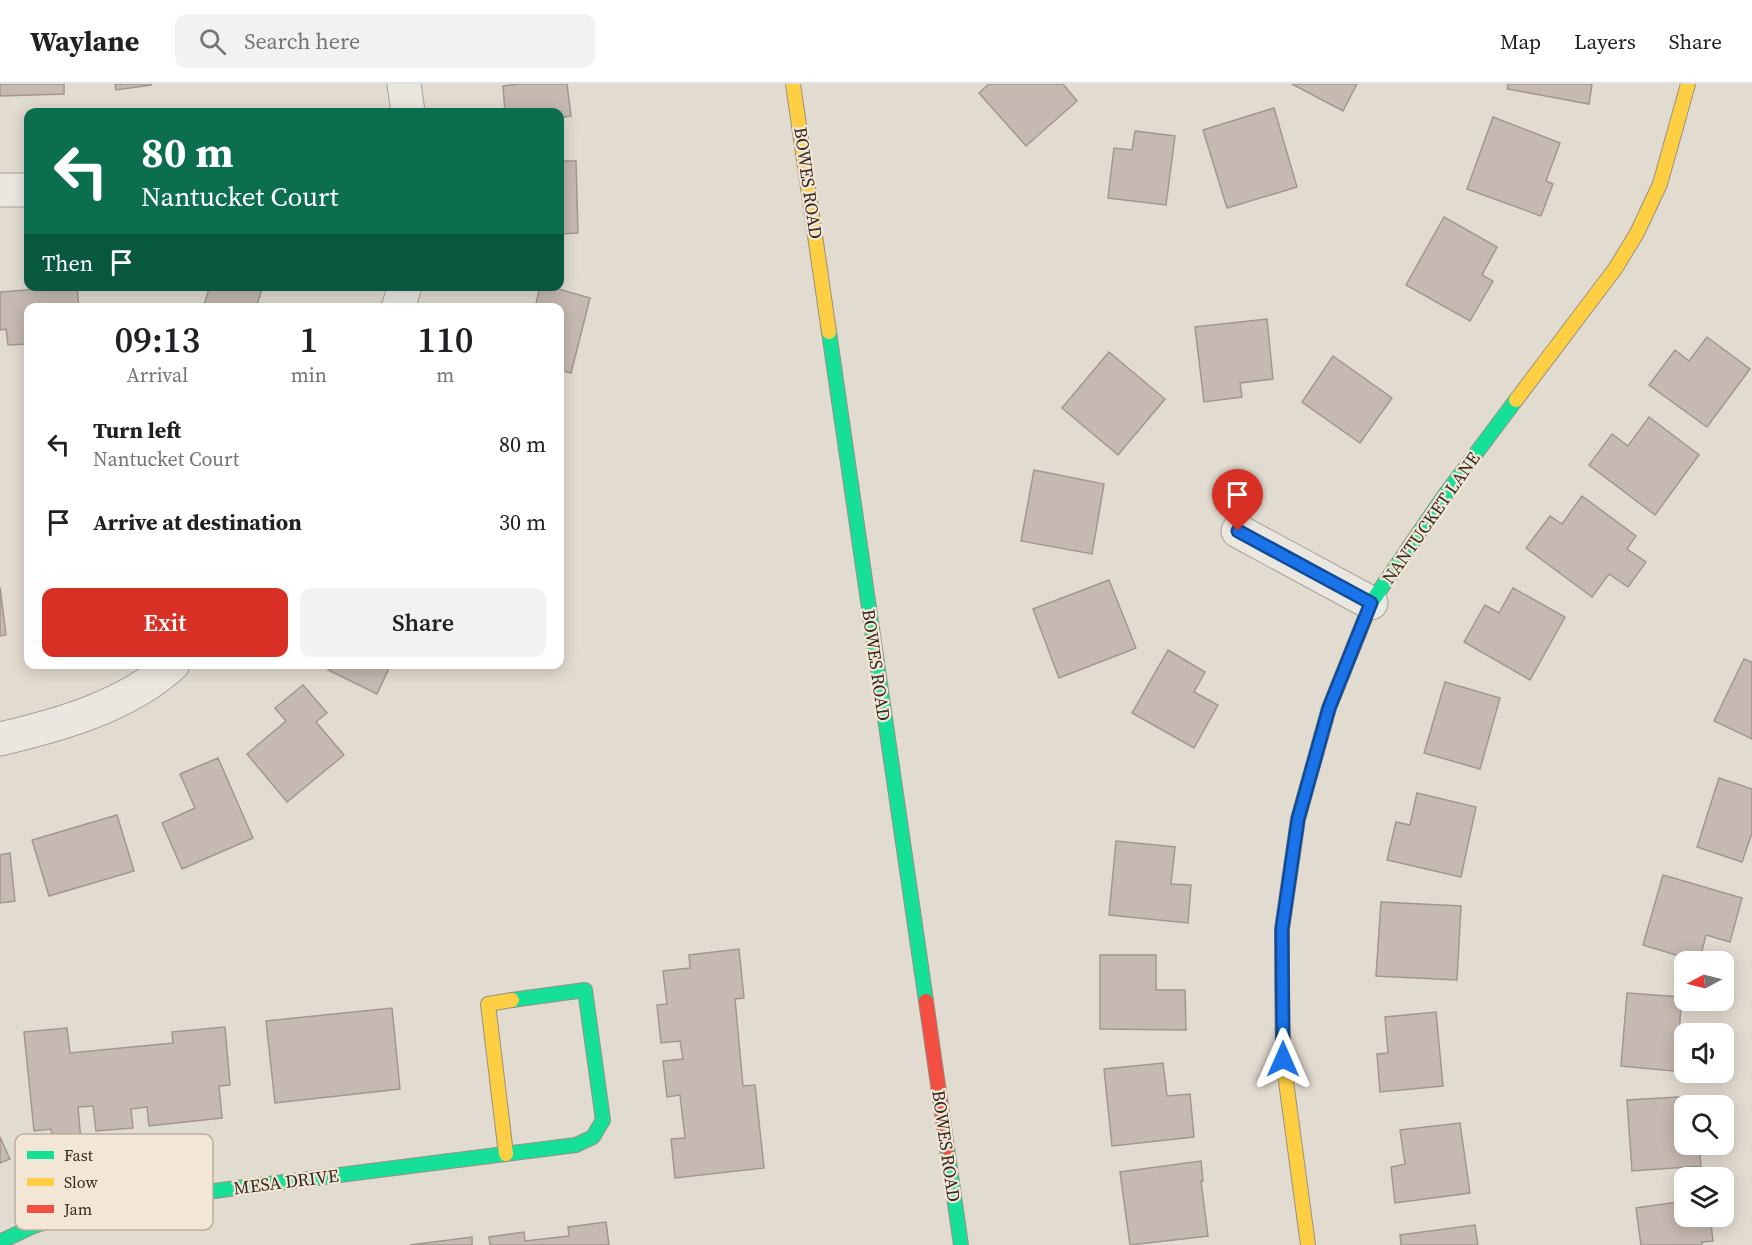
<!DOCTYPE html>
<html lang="en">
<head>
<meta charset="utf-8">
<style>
	:root { --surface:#fff; --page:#f2f2f2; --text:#202124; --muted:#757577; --line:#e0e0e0; --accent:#d93025 }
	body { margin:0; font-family:"Source Serif 4",serif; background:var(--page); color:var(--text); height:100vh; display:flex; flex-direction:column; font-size:22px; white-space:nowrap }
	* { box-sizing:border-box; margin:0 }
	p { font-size:20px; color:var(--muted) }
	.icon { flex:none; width:33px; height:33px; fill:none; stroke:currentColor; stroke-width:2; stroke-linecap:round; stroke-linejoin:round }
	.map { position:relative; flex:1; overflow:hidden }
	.sheet { position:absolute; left:24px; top:219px; width:540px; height:366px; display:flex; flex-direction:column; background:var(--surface); border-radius:12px; box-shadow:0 3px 15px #0003 }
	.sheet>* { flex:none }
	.top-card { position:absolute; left:24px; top:24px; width:540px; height:183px; border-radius:12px; box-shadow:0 3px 15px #0003; background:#0b6e4f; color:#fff; overflow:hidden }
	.needle { width:39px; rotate:263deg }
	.fabs { position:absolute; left:1674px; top:867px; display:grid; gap:12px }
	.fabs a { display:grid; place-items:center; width:60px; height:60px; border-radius:12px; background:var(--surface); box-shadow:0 3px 15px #0003; font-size:30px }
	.pin { position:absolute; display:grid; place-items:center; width:51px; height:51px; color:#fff; margin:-62px -26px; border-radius:50% 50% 50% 0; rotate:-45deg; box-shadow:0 0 6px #0007 }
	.pin .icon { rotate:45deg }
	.me { position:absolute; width:66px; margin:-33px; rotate:0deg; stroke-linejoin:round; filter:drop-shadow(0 0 4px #0008) }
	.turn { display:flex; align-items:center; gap:21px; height:126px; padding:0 18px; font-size:27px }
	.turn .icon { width:78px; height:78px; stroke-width:2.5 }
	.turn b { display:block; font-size:42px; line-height:51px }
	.then { display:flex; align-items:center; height:57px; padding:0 18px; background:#0003; gap:12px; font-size:22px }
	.eta { display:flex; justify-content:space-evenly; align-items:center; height:102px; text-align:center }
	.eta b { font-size:36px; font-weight:600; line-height:42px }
	.primary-button { display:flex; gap:12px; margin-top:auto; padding:12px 18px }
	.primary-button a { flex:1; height:69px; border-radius:12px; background:var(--accent); color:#fff; font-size:24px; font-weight:600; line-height:69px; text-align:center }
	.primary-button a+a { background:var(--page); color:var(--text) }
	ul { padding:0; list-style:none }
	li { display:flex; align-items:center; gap:18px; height:78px; padding:0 18px }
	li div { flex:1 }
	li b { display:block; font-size:22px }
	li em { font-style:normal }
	header { display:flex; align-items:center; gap:36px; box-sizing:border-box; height:84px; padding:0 30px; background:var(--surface); border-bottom:2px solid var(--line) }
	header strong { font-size:28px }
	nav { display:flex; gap:33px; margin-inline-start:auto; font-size:21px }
	.search { width:420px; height:54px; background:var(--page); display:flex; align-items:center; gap:15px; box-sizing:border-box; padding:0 21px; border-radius:12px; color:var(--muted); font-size:22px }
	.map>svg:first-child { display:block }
	.building { fill:#c5b9b1; stroke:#a2978f; stroke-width:1.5 }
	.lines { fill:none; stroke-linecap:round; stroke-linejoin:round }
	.street-casing { stroke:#a8a198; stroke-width:35 }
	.fast-casing { stroke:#979088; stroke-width:16 }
	.slow-casing { stroke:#979088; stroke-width:16 }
	.jam-casing { stroke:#979088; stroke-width:16 }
	.street { stroke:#eae6e0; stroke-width:33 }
	.fast { stroke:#16e098; stroke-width:14 }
	.slow { stroke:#ffcf43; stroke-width:14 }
	.jam { stroke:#f24e42; stroke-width:14 }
	.route-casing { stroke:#114b97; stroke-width:15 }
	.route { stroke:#1a73e8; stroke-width:10 }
	.labels { text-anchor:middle; stroke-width:4.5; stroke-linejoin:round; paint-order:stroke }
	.street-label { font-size:18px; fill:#362921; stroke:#f2e7d6 }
	.key { fill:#f2e7d6; stroke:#baaea0; stroke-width:1.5 }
	.key-label { font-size:16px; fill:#362921 }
</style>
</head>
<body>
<header>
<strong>Waylane</strong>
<div class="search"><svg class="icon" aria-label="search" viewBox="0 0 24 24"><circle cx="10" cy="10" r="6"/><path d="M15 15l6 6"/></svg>Search here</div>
<nav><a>Map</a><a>Layers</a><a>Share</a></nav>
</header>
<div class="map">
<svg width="1752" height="1161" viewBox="0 0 1752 1161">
	<rect width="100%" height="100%" fill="#e2dbd0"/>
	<g class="building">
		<polygon points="0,0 64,0 64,10 0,12"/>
		<polygon points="115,0 151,0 151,1 116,6"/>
		<polygon points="519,0 567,0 571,32 560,34 560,28 505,28 503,2"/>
		<polygon points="989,0 1063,0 1077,17 1026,62 979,9"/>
		<polygon points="1292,0 1357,0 1343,27"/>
		<polygon points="1508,0 1592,0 1589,20 1507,5"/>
		<polygon points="1274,24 1297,103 1227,124 1203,46"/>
		<polygon points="1493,33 1560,59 1546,97 1553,100 1541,132 1467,105"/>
		<polygon points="1135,47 1175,52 1166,121 1108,114 1114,64 1132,66"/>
		<polygon points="560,77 576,77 578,149 560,150"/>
		<polygon points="1444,133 1497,163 1482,191 1493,197 1470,237 1406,201"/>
		<polygon points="77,202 79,224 28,224 28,260 8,261 6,245 0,246 0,208"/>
		<polygon points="210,202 263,202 256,224 203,224"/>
		<polygon points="540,202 548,202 590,214 571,289 560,286 560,224 535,224"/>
		<polygon points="1267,235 1273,295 1240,299 1242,313 1204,318 1195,243"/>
		<polygon points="1707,253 1750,285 1707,343 1649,301 1675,266 1689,277"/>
		<polygon points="1109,268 1165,315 1118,371 1062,324"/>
		<polygon points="1333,272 1392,314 1360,359 1302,318"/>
		<polygon points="1649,333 1699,371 1655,431 1589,381 1612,350 1628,362"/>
		<polygon points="1034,386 1104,400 1092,470 1021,457"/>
		<polygon points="1582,412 1636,452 1627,465 1646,478 1628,503 1609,490 1592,513 1526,464 1550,432 1562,440"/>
		<polygon points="1109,496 1136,564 1059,594 1033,525"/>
		<polygon points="0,503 6,551 0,552"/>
		<polygon points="1513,504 1565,533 1530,596 1464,558 1485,521 1499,529"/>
		<polygon points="1168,566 1205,588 1194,608 1218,621 1194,664 1132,629"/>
		<polygon points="1744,575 1752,578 1752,655 1714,637"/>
		<polygon points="331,580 391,580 377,610 328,586"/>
		<polygon points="1445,598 1500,614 1480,685 1424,669"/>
		<polygon points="303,601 327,629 316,638 344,671 287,718 247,670 286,637 275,624"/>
		<polygon points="218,674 253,754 182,785 162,739 195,724 180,690"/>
		<polygon points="1719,694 1752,705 1752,749 1742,778 1697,763"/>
		<polygon points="1417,709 1476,723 1461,793 1387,776 1396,738 1410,741"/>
		<polygon points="117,731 134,787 49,812 32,756"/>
		<polygon points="1116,757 1175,763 1171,800 1191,801 1188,839 1109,831"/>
		<polygon points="10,769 15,817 0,819 0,771"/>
		<polygon points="1663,791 1742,814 1730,858 1706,851 1699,878 1643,861"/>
		<polygon points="1381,818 1461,822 1457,896 1376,892"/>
		<polygon points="739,865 744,914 735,915 743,1002 755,1001 764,1084 675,1094 671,1055 685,1054 680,1011 667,1013 663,977 683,975 680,957 661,959 657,921 667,920 663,887 690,884 689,871"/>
		<polygon points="1100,871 1156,871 1156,906 1185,906 1186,946 1100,945"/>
		<polygon points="1627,909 1682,913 1679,947 1705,950 1684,950 1684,988 1621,982"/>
		<polygon points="392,924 400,1005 275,1019 266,937"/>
		<polygon points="1436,928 1443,1002 1380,1008 1377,970 1388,969 1385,933"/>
		<polygon points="225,943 230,1001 219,1002 222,1034 149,1042 147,1023 131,1025 133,1044 96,1047 93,1022 78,1023 81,1057 53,1060 51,1045 34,1047 24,948 67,944 70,969 173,959 172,948"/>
		<polygon points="1163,979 1167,1012 1190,1010 1194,1053 1112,1062 1104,985"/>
		<polygon points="1696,1012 1697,1022 1684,1022 1684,1060 1699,1060 1701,1082 1632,1087 1627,1016"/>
		<polygon points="1460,1039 1470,1109 1395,1119 1391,1083 1405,1080 1400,1046"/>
		<polygon points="0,1053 10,1075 0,1079"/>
		<polygon points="1201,1077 1203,1097 1201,1097 1208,1152 1130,1161 1120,1088"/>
		<polygon points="1684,1117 1684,1132 1710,1132 1713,1157 1702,1158 1702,1161 1641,1161 1636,1124"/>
		<polygon points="606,1138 609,1161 490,1161 489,1153 524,1148 525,1157 569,1152 568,1143"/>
		<polygon points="1475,1141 1478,1161 1401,1161 1400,1151"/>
		<polygon points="472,1153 472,1161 410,1161"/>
	</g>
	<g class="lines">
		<defs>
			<g id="street">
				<polyline points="404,0 408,28"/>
				<polyline points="0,106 28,106"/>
				<polyline points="398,224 405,202"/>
				<polyline points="1238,447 1371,519"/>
				<path d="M0,655C60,641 127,622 173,580"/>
			</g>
			<g id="fast">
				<polyline points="829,248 926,917"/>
				<polyline points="1282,896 1282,845 1298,735 1329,624 1371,519 1444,412 1516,316"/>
				<polyline points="947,1064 961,1161"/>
				<polyline points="0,1158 31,1143 96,1122 576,1061 593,1053 603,1036 585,906 512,916"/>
			</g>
			<g id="slow">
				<polyline points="793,0 829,248"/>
				<polyline points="1516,316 1615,185 1637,149 1660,100 1688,0"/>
				<polyline points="1282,896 1283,975 1308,1161"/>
				<polyline points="506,1070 488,920 512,916"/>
			</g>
			<polyline id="jam" points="926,917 947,1064"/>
		</defs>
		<use href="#street" class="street-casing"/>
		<use href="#fast" class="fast-casing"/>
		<use href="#slow" class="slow-casing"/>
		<use href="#jam" class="jam-casing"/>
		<use href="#street" class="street"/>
		<use href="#fast" class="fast"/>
		<use href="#slow" class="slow"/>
		<use href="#jam" class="jam"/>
	</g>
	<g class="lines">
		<defs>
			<polyline id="route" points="1238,447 1371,519 1329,624 1298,735 1282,845 1283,975"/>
		</defs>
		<use href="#route" class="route-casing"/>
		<use href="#route" class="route"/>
	</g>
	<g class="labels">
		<g class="street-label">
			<text transform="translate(808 99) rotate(82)" y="6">BOWES ROAD</text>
			<text transform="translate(1431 434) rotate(-55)" y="6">NANTUCKET LANE</text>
			<text transform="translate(876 581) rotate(82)" y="6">BOWES ROAD</text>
			<text transform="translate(946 1062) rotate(82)" y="6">BOWES ROAD</text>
			<text transform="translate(286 1098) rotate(-7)" y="6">MESA DRIVE</text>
		</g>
	</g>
	<rect x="15" y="1050" width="198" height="96" rx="9" class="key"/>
	<rect x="27" y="1067" width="27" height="8" fill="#16e098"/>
	<rect x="27" y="1094" width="27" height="8" fill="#ffcf43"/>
	<rect x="27" y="1121" width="27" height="8" fill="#f24e42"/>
	<g class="key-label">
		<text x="64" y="1077">Fast</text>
		<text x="64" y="1104">Slow</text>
		<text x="64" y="1131">Jam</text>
	</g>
</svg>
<div class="fabs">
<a><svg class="needle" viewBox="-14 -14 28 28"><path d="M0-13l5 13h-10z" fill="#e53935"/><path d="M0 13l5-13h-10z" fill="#757577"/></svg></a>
<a><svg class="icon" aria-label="sound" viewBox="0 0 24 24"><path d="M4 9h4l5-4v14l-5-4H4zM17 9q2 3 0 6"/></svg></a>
<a><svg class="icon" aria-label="search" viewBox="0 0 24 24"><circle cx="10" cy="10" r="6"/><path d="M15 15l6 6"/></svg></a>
<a><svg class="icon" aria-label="layers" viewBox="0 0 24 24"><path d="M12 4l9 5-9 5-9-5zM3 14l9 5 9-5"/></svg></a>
</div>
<div class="pin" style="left:1238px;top:447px;background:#d93025"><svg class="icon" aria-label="arrive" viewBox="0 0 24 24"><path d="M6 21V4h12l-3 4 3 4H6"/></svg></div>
<svg class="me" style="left:1283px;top:975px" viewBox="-20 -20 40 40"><path d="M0-17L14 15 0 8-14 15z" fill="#1a73e8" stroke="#fff" stroke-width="4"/></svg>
<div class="top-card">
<div class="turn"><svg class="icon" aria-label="left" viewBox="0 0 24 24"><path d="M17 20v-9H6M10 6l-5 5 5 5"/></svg><div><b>80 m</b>Nantucket Court</div></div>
<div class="then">Then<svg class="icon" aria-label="arrive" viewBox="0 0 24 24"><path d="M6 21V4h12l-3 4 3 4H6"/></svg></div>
</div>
<section class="sheet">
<div class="eta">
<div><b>09:13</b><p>Arrival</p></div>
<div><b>1</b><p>min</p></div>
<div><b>110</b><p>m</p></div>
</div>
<ul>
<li><svg class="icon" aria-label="left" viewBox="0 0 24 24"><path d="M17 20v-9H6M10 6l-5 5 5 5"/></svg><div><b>Turn left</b><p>Nantucket Court</p></div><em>80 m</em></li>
<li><svg class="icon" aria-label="arrive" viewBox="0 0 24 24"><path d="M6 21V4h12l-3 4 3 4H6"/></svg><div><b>Arrive at destination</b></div><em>30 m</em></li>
</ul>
<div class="primary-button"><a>Exit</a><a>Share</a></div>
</section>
</div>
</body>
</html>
